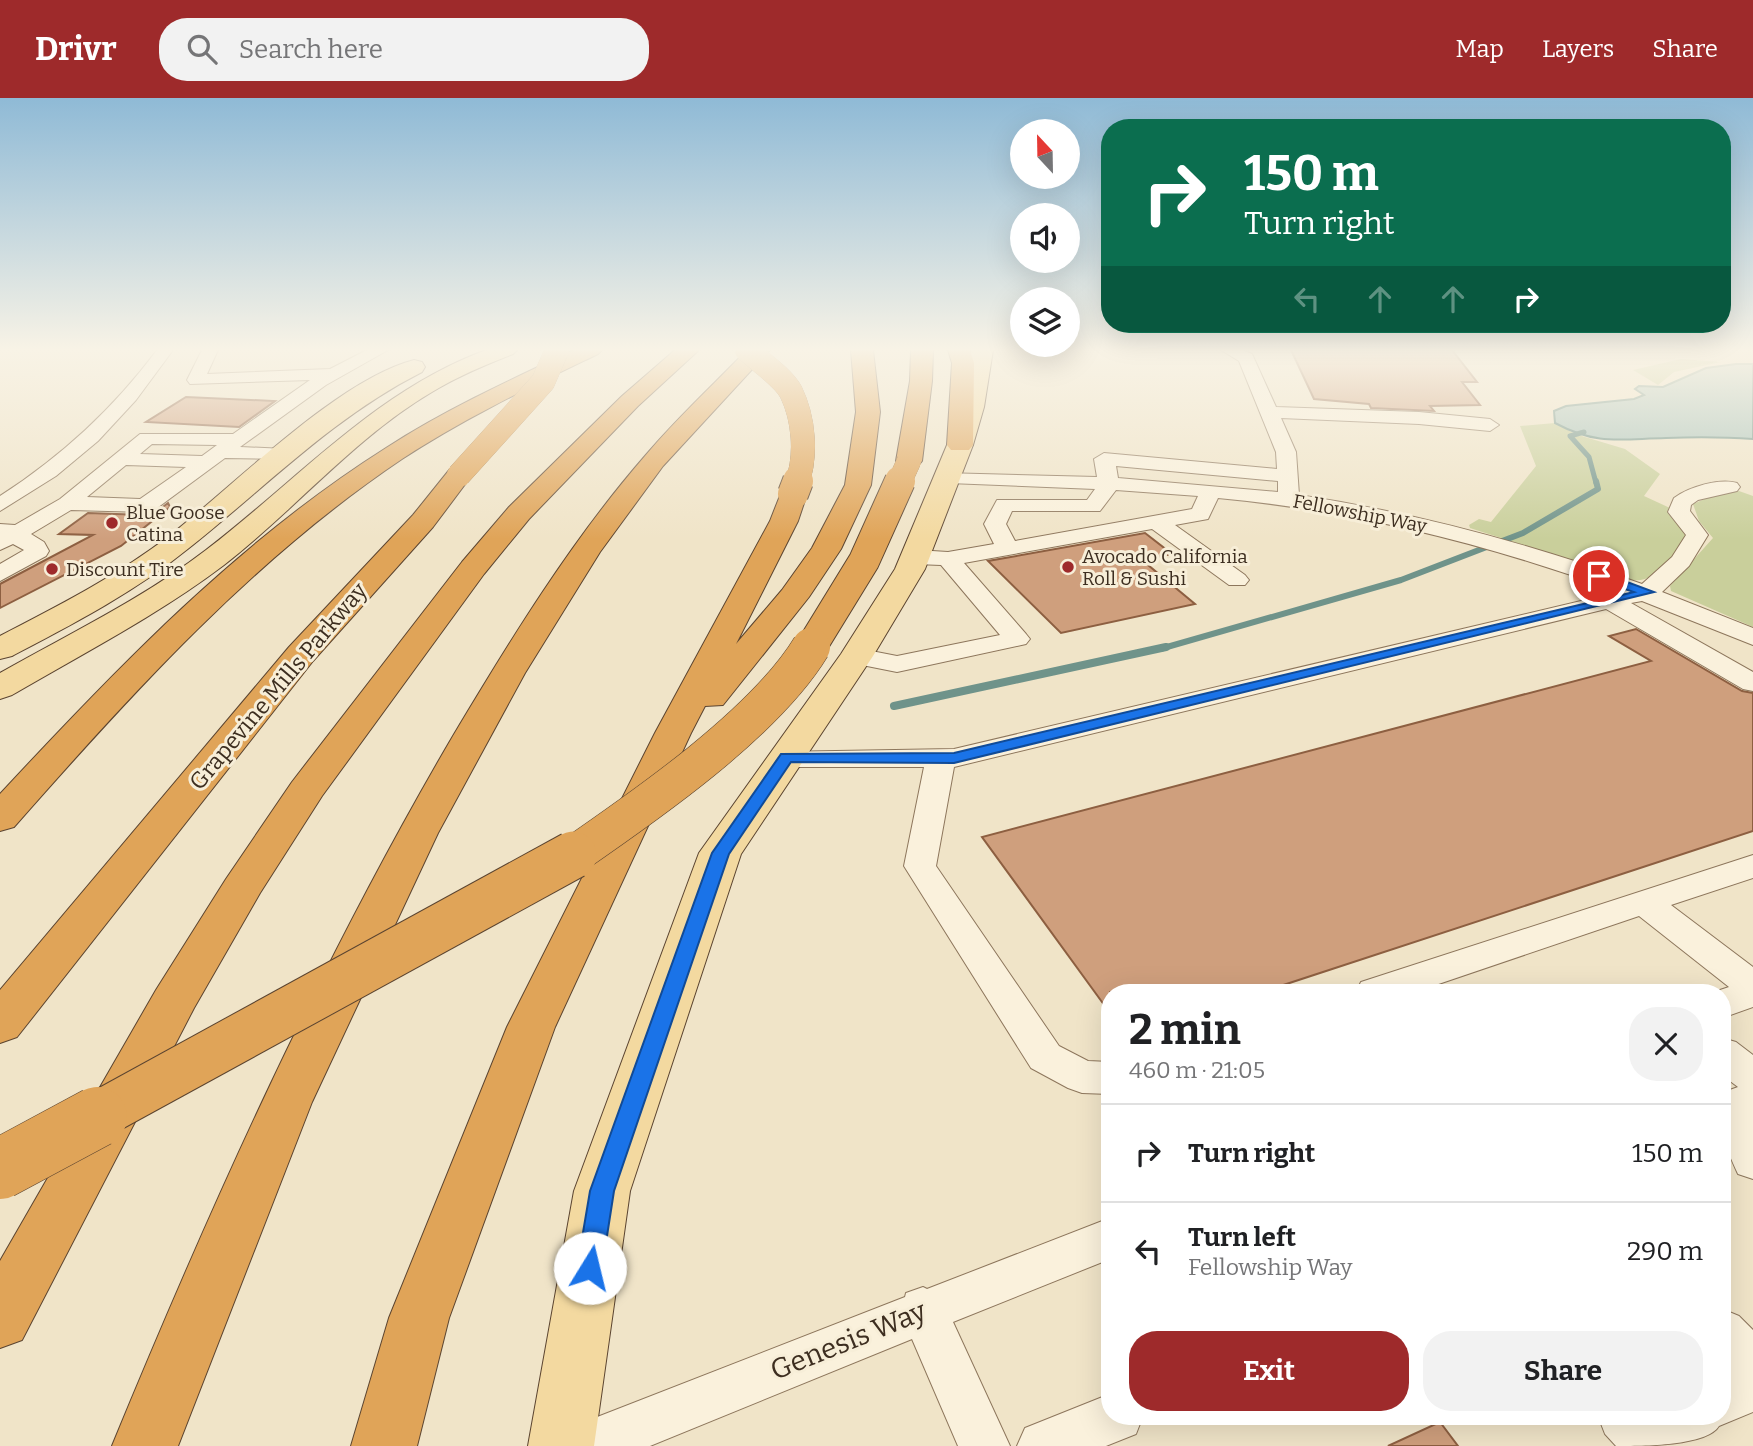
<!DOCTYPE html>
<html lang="en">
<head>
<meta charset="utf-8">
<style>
	:root { --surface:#fff; --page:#f2f2f2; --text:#202124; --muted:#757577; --line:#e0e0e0; --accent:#9e2a2b }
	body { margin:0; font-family:Bitter,serif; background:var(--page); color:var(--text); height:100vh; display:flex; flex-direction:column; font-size:26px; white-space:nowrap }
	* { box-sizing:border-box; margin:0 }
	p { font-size:23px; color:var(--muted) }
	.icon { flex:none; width:38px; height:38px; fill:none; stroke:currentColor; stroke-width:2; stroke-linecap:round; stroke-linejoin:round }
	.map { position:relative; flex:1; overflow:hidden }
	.details { position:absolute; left:1101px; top:886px; width:630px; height:441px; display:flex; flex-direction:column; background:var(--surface); border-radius:28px; box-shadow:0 7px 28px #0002 }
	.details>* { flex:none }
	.top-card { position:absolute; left:1101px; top:21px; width:630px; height:214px; border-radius:28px; box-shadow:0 7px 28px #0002; background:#0b6e4f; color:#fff; overflow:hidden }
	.needle { width:46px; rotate:338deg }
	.fabs { position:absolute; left:1010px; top:21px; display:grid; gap:14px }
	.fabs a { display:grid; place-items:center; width:70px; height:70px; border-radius:50%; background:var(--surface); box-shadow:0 7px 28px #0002; font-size:35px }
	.pin { position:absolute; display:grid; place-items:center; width:60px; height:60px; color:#fff; margin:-30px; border:4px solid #fff; border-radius:50%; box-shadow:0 2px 7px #0007 }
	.me { position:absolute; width:77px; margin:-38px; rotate:9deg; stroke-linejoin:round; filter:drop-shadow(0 0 5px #0008) }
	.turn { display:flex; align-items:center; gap:24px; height:147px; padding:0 28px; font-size:32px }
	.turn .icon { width:91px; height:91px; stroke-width:2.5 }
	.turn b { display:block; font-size:49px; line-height:60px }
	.lanes { display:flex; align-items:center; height:66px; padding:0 28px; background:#0003; justify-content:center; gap:35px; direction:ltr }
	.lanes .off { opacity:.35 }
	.round { display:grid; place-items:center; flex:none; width:74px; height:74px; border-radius:28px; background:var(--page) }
	.head { display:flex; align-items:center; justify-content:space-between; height:119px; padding:0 28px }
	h1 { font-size:42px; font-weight:700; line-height:52px }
	.action { display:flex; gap:14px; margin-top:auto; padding:14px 28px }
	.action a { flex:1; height:80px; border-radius:28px; background:var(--accent); color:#fff; font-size:28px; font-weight:700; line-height:80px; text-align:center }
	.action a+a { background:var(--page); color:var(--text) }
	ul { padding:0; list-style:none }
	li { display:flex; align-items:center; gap:21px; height:98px; padding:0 28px; border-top:2px solid var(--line) }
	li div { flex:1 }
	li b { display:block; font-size:26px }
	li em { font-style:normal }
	header { display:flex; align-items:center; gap:42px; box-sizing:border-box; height:98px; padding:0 35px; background:var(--accent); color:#fff }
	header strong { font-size:33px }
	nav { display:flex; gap:38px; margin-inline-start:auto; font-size:24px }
	.search { width:490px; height:63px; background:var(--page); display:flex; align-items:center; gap:18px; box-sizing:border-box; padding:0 24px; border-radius:28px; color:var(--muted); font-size:26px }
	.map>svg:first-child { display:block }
	.green { fill:#c9cf9b }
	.water { fill:#a9c4bc; stroke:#6f938a; stroke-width:2 }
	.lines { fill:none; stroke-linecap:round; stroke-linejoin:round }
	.stream-far2 { stroke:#6f938a; stroke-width:5 }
	.stream-far1 { stroke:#6f938a; stroke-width:6 }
	.stream { stroke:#6f938a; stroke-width:8 }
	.building { fill:#cf9f7d; stroke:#8d5f41; stroke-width:2 }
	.minor-casing { stroke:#8d765c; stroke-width:2 }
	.major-casing { stroke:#5b4430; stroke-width:2 }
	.highway-casing { stroke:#5b4430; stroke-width:2 }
	.minor { fill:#faf1dc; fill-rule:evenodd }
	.major { fill:#f3d9a0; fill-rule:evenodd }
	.highway { fill:#e0a458; fill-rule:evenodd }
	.highway-bridge-far4-casing { stroke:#5b4430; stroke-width:24; stroke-linecap:butt }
	.highway-bridge-far3-casing { stroke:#5b4430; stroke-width:32; stroke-linecap:butt }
	.highway-bridge-far2-casing { stroke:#5b4430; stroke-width:39; stroke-linecap:butt }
	.highway-bridge-far1-casing { stroke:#5b4430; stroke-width:49; stroke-linecap:butt }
	.highway-bridge-casing { stroke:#5b4430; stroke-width:61; stroke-linecap:butt }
	.highway-bridge-far4 { stroke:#e0a458; stroke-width:24 }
	.highway-bridge-far3 { stroke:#e0a458; stroke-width:30 }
	.highway-bridge-far2 { stroke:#e0a458; stroke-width:38 }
	.highway-bridge-far1 { stroke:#e0a458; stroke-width:47 }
	.highway-bridge { stroke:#e0a458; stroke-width:60 }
	.route { fill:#1a73e8; stroke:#114b97; stroke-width:2 }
	.poi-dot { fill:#9e2a2b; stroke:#f7eed8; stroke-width:2.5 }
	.labels { text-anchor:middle; stroke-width:6; stroke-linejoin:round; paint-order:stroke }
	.far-poi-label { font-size:19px; fill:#3d2e20; stroke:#f7eed8; text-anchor:start }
	.far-street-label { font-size:19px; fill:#3d2e20; stroke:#f7eed8 }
	.street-label { font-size:23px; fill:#3d2e20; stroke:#f7eed8 }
	.near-street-label { font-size:28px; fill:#3d2e20; stroke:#f7eed8 }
</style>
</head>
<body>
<header>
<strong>Drivr</strong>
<div class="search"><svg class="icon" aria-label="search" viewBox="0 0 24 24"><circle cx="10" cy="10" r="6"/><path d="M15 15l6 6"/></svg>Search here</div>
<nav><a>Map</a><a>Layers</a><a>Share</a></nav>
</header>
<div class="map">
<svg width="1753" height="1348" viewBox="0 0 1753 1348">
	<rect width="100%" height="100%" fill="#f0e4c8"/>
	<g class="green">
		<polygon points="1681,261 1721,264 1674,274 1658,287 1633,272"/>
		<path d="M1555,325L1575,336L1625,351L1660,376L1644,398L1670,410L1690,435C1674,455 1660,485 1632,482L1470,430L1469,427L1479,421L1491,424L1536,368L1520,328Z"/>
		<polygon points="1739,393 1753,398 1753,529 1671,493 1670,488 1713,440 1699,423 1693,406 1716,396"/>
	</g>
	<path class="water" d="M1736,266H1753V341C1724,339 1695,339 1666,340C1620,341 1598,348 1555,325L1554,313L1566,308L1634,301L1644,297L1635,291L1639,288L1663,289L1706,270Z"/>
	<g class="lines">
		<polyline class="stream-far2" points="1584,334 1570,338 1589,359 1596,385"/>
		<polyline class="stream-far1" points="1160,551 1401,482 1523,435 1598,391 1596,383"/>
		<polyline class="stream" points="894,608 1166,549"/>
	</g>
	<g class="building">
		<polygon points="1291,252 1452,252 1477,284 1462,284 1480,307 1430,308 1434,313 1371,310 1369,306 1314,301"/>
		<polygon points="186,299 275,303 239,329 146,324"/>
		<polygon points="168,405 170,409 121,448 0,510 0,486 93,437 59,436 88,415 145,417 155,415"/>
		<polygon points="1145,435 1172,456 1142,462 1195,506 1061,535 988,463"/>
		<polygon points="1636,531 1742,593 1753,595 1753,733 1262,894 1110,894 1110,915 982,739 1651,563 1609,538"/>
		<polygon points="1440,1324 1458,1348 1388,1348"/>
	</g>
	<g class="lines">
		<defs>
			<g id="minor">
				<path d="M157,252H173L136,302L98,343L56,378L0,413V398C62,358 113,311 157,252Z"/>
				<path d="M202,252H218L207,276L330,271L367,252H388L326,287L240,349L286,351L296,357L293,361L225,360L153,413L145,414L71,412L31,436L44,444L49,453L46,458L0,483V466L24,452L13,446L0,452V426L15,427L60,401L140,336H233L310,282L190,286L187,282ZM152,346L217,347L202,358L140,356ZM126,367L186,369L140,401L87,399Z"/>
				<path d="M1221,252H1242L1252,256L1276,309L1419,314L1490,321L1499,327L1490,333L1419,326L1281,320L1296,354L1299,397C1417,415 1530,446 1642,486L1672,459L1686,437L1668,414L1674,400C1689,389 1719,380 1737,385L1740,389L1737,393L1698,402L1691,407L1690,413L1708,437L1689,468L1662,494L1753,530V547L1642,503L1631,505L1753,574V593L1743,591L1606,511L954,669L936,768L1059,948L1088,963L1110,964V996L1082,995L1068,990L1031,970L904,768L924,669H787L777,666L772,660L777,654L954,651L1619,494C1488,446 1357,413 1218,400L1208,421L1175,427L1245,477L1249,482L1245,487H1229L1152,431L964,465L1026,536L1030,541L1026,546L897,574L847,564L843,558L847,552L856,550L897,558L1000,537L941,467L916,466L905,459L916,452L948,454L994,446L984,426L997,402H1087L1095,391L949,385L942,383L939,379L942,375L1097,379L1094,361L1104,355L1277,371L1276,354L1239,263ZM1116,368L1278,383V394L1118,380ZM1116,392L1198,398L1192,411L1015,443L1006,426L1012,413H1100Z"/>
				<polygon points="1753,757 1753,780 1671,807 1753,869 1753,909 1722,920 1722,894 1714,894 1729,889 1639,818 1415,894 1356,894 1361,884"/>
				<path d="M1722,940L1736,944L1753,957V1081L1738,1076C1726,1050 1713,1021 1727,993L1738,989L1722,977Z"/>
				<polygon points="1110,1120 1110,1161 953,1224 1010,1348 958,1348 912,1241 650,1348 561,1348 569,1330 905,1199 906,1195 923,1189 927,1191"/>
				<path d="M1722,1211L1739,1218L1753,1232V1314L1719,1328C1707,1348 1643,1348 1616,1348L1605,1336L1598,1318H1722V1277L1728,1274L1722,1268Z"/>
				<polygon points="1110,1296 1110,1318 1143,1318 1136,1336 1106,1348 1017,1348 1025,1330"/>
			</g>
			<g id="major">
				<path d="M486,252H517L513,256C485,267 458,278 432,294C354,340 295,412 224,467C158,517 84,555 12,597L0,601V575C69,536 142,501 206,452C298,382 375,293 486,252Z"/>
				<polygon points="971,252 993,252 984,309 973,347 925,471 873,558 741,756 630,1093 594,1348 528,1348 574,1093 699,755 841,556 895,471 947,347 960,309"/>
				<path d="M414,262L422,264L425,269L422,274C333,319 266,389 189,450C135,494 73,526 12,558L0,561V538C58,508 117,478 169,438C234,388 337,282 414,262Z"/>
			</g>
			<g id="highway">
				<path d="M574,252H602L598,256C532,288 464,320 402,361C253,461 132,595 14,729L0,733V696C118,569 239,443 386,350C445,312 510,282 574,252Z"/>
				<polygon points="675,252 699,252 638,308 529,421 484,476 322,698 260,795 194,910 22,1242 0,1250 0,1163 156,892 226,781 292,684 462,464 509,409 622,298"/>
				<path d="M747,252H770L663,368L600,454L525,575L438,735L312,1004L178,1348H112C212,1105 320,865 453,638C511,541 571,443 645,358C676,321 713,287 747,252Z"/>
				<polygon points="851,252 873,252 880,314 871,387 841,451 809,499 723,607 705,608 691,635 555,929 449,1220 417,1348 351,1348 389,1220 507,929 655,635 770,423 783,390 803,390 807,396 798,423 736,546 782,492 812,450 845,387 856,314"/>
				<polygon points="911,252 933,252 932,283 922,363 918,368 900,368 896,363 910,283"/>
				<polygon points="948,252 970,252 974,265 973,347 969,352 951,352 947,347 952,265"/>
				<polygon points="459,369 468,371 472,377 433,429 313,563 17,939 0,945 0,892 289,549 413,417 450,371"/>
			</g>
		</defs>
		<use href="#minor" class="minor-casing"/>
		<use href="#major" class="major-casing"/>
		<use href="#highway" class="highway-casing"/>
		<use href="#minor" class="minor"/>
		<use href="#major" class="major"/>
		<use href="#highway" class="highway"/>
		<defs>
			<g id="highway-bridge-far4">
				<path d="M747,252C760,264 783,279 791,294C804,321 807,357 797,385"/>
				<polyline points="459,377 543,284 557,252"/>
				<polyline points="899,385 909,363"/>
			</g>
			<g id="highway-bridge-far3">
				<polyline points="793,396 798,383"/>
				<polyline points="810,551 864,463 900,383"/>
			</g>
			<path id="highway-bridge-far2" d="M571,759C645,708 765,625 811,549"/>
			<polyline id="highway-bridge-far1" points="93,1020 573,757"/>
			<polyline id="highway-bridge" points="0,1071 97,1019"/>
		</defs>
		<use href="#highway-bridge-far4" class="highway-bridge-far4-casing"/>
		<use href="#highway-bridge-far3" class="highway-bridge-far3-casing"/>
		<use href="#highway-bridge-far2" class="highway-bridge-far2-casing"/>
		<use href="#highway-bridge-far1" class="highway-bridge-far1-casing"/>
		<use href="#highway-bridge" class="highway-bridge-casing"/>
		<use href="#highway-bridge-far4" class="highway-bridge-far4"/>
		<use href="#highway-bridge-far3" class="highway-bridge-far3"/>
		<use href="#highway-bridge-far2" class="highway-bridge-far2"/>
		<use href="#highway-bridge-far1" class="highway-bridge-far1"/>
		<use href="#highway-bridge" class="highway-bridge"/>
	</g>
	<linearGradient id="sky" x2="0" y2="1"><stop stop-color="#8fbad6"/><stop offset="0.57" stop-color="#f8f3e6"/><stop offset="1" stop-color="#f8f3e6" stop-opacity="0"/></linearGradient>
	<rect width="1753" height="441" fill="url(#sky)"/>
	<polygon class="route" points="1595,475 1603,475 1654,494 954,665 791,664 729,756 614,1093 602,1170 598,1178 590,1181 581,1178 577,1170 590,1093 712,755 781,656 954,655 1634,494 1595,481"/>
	<g class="poi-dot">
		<circle cx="112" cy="425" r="7"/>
		<circle cx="1068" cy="469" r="7"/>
		<circle cx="52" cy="471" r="7"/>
	</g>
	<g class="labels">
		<g class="far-poi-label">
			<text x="126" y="421">Blue Goose<tspan x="126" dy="22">Catina</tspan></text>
			<text x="1082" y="465">Avocado California<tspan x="1082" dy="22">Roll &amp; Sushi</tspan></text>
			<text x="66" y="478">Discount Tire</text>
		</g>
		<g class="far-street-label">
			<text transform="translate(1360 415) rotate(11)" y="7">Fellowship Way</text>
		</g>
		<g class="street-label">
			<text transform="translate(278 588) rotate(-50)" y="8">Grapevine Mills Parkway</text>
		</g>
		<g class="near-street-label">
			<text transform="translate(848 1242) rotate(-22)" y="10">Genesis Way</text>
		</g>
	</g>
</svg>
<div class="fabs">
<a><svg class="needle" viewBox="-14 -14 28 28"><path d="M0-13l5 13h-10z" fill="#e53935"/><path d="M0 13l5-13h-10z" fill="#757577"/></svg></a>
<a><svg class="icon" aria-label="sound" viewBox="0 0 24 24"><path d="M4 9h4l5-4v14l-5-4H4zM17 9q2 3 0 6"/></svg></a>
<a><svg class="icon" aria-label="layers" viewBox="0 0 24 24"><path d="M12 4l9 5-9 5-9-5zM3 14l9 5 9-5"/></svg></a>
</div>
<div class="pin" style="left:1599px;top:478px;background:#d93025"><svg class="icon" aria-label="arrive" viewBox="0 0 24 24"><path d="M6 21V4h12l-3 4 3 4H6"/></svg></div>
<svg class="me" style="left:590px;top:1170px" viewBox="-20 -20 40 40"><circle r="19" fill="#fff"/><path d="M0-13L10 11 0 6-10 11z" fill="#1a73e8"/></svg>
<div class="top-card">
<div class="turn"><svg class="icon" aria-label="right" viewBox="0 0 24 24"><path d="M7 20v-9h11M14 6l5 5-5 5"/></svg><div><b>150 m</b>Turn right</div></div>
<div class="lanes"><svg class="icon off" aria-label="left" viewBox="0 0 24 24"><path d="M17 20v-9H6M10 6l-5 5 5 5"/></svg><svg class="icon off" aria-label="ahead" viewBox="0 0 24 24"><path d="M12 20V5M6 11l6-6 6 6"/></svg><svg class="icon off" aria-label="ahead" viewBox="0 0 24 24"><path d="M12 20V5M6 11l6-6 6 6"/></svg><svg class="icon" aria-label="right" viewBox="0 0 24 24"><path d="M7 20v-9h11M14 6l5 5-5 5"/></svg></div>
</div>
<section class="details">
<div class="head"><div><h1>2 min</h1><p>460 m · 21:05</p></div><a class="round"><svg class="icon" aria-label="close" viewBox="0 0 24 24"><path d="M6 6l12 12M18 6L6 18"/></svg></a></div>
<ul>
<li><svg class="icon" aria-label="right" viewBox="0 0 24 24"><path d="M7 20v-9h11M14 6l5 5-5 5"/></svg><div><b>Turn right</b></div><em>150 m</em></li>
<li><svg class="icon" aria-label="left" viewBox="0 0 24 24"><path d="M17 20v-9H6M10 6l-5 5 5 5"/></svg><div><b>Turn left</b><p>Fellowship Way</p></div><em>290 m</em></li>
</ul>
<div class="action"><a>Exit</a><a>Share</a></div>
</section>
</div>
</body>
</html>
